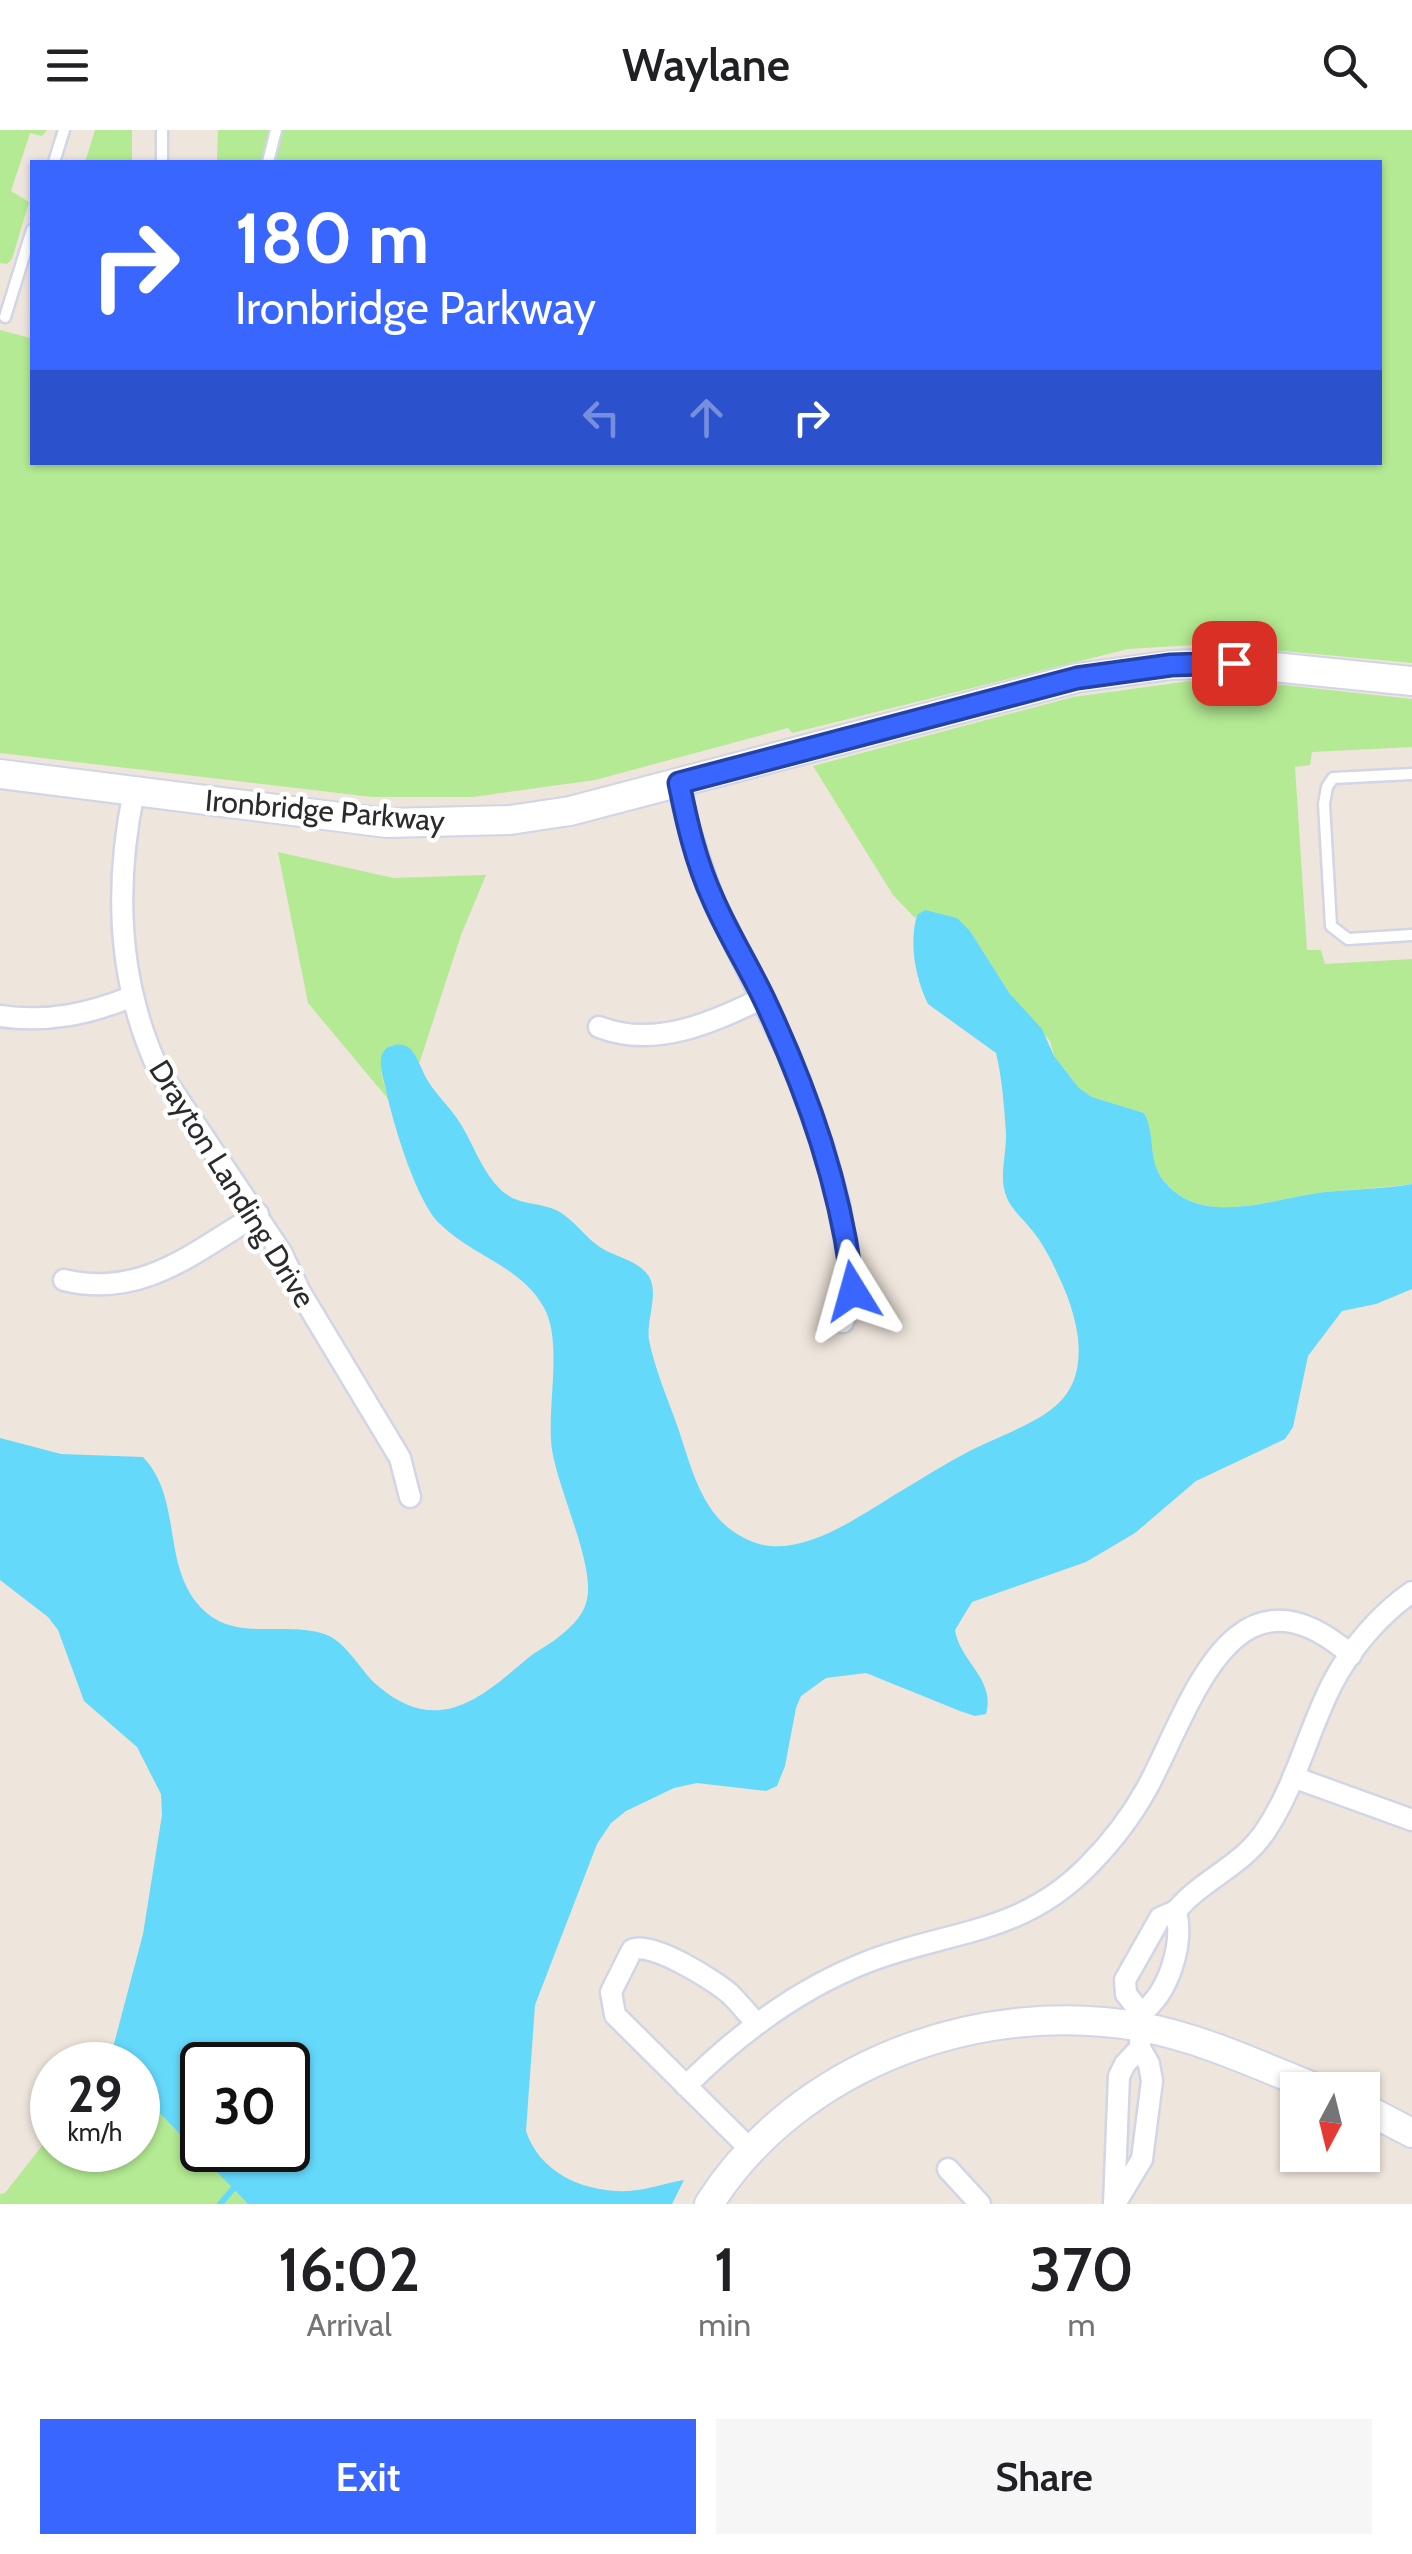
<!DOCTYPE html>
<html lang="en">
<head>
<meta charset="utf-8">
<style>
	:root { --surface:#fff; --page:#f6f6f6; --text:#202124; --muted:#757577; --accent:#3866ff }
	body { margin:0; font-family:Cabin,sans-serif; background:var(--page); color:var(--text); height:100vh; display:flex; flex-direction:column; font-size:38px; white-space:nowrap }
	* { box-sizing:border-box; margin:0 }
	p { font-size:32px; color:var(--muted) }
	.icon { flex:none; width:55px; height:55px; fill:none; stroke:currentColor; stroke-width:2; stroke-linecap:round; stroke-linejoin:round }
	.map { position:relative; height:2074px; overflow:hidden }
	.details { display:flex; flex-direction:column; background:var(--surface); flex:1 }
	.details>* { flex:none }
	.hud { position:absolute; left:30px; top:30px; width:1352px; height:305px; border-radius:0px; box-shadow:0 2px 8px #0004; background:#3866ff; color:#fff; overflow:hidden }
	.needle { width:65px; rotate:187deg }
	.controls { position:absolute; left:1280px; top:1942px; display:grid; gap:20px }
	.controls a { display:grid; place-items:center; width:100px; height:100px; border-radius:0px; background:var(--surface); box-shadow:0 2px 8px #0004; font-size:50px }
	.speed { position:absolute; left:30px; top:1912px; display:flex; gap:20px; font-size:50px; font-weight:700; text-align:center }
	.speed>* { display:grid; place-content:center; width:130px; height:130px; border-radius:50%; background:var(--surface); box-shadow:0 2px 8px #0004; line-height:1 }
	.speed small { font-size:25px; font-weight:400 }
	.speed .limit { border:5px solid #111; border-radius:15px; background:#fff; color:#111 }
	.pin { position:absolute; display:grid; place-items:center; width:85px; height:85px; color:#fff; margin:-42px; border-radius:20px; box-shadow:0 5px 15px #0006 }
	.me { position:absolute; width:110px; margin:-55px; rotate:352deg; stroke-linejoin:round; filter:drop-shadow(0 0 8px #0008) }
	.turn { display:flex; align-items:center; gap:35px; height:210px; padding:0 40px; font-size:45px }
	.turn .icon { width:130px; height:130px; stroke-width:2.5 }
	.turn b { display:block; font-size:70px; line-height:85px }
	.lanes { display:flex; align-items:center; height:95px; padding:0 40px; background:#0003; justify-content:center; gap:50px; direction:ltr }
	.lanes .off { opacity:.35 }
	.eta { display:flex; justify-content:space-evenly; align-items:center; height:170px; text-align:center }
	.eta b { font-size:60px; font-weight:600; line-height:70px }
	.primary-button { display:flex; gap:20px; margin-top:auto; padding:20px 40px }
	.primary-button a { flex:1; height:115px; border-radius:0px; background:var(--accent); color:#fff; font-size:40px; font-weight:600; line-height:115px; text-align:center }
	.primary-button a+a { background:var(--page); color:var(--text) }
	header { display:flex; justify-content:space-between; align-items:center; height:130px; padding:0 40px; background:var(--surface); font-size:45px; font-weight:600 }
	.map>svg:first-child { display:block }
	.green { fill:#b4ea93 }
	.water { fill:#65d9fa; fill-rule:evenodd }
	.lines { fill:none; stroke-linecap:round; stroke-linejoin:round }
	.stream { stroke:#65d9fa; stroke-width:6 }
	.lane-casing { stroke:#d1d5e5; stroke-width:15 }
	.street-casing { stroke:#d1d5e5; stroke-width:25 }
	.secondary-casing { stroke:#d1d5e5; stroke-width:32 }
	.lane { stroke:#fff; stroke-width:10 }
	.street { stroke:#fff; stroke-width:20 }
	.secondary { stroke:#fff; stroke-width:28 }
	.route-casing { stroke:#2442a6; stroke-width:25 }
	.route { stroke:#3866ff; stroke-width:18 }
	.labels { text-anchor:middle; stroke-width:9; stroke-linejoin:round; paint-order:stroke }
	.street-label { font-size:30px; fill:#2b2b2b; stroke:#fff }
</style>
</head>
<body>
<header><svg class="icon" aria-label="menu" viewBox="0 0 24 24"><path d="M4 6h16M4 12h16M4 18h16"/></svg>Waylane<svg class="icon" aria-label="search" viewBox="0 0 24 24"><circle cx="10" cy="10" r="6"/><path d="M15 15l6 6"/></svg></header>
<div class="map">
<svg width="1412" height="2074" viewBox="0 0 1412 2074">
	<rect width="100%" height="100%" fill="#eee5dc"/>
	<g class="green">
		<polygon points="0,0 47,0 42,6 30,3 11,61 29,72 12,129 7,134 0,133"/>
		<polygon points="95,0 132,0 132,32 85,32"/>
		<polygon points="218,0 1412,0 1412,533 1210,514 1128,519 792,603 788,598 595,650 473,667 372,667 0,623 0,200 30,208 32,202 32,332 1380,332 1380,32 217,32"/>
		<path d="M1190,551L1283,555L1412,569V617L1312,622L1310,635L1295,637L1307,820H1321L1325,834L1412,829V1054C1383,1058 1355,1059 1326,1062C1275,1067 1203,1100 1163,1050C1147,1029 1155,1004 1144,983L1092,967L1079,958L1054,926L1050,911L1010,864L970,801L917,785L915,788L893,765L813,636L1073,567Z"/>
		<path d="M278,722L393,748L486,745L461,805L419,934L413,922L392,915C373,929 383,949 389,970L308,873Z"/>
		<polygon points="138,1961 248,2074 0,2074 0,2064 5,2063 52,2003 52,2020 138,2020"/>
	</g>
	<path class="water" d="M925,780L957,788L970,801L1010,864L1042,899L1054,926L1079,958L1092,967L1144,983C1156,1004 1147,1029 1163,1050C1202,1100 1275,1067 1326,1062C1355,1059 1383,1059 1412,1054V1159L1376,1174L1342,1181L1308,1226L1293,1297L1285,1309L1196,1351L1135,1403L1086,1432L972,1472L955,1500C960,1532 996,1549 986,1584L975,1586L960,1581L866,1543L826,1548L801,1566L796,1578L785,1636L777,1656L766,1661L697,1653L674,1658L626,1681L611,1693L597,1714L535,1875L526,2001C540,2044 586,2063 629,2061C647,2060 666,2053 684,2050L672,2074H248L138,1961V1935H115L110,1929L143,1804L162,1685L161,1664L137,1617L84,1571L58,1500L48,1487L0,1450V1308L61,1324L143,1327C182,1368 162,1430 197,1473C230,1514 278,1491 321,1503C346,1509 359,1540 378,1556C438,1607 481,1568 528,1528C539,1519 551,1514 561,1505C575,1494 587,1481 588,1462C590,1425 559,1361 552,1320C546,1278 564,1210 543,1176C520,1136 471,1125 440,1094C416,1071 393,993 386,960C383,945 372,919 395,915C399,914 404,915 408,917C417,923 422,942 428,951C437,966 451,978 460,993C474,1015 482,1042 502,1061C517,1074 533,1072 551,1078C572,1085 584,1108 603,1119C617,1127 638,1131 648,1145C660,1162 646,1189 649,1210C655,1240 668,1269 678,1298C694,1345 704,1395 756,1413C803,1429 862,1384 901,1361C928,1345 954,1328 982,1315C1037,1289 1085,1278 1078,1208C1075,1186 1068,1165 1058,1145C1051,1129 1042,1112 1031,1099C1023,1089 1012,1080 1007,1068C998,1048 1007,1023 1006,1002C1004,976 1002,947 996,923L928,874C915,847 909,814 917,785ZM202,1935H288V2020H202Z"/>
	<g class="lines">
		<polyline class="stream" points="220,2074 233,2059"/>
		<defs>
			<g id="lane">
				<polyline points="162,0 162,32"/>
				<polyline points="54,32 64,0"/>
				<polyline points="268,32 276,0"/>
				<polyline points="5,187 32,100"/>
				<polyline points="1412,644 1333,648 1327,657 1324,674 1331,796 1348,809 1412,805"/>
			</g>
			<g id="street">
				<polyline points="679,653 688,696 713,770 791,929 824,1019 839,1074 853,1161 843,1192"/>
				<path d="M134,661C114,757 117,850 158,939L281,1122L300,1162L400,1328L410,1367"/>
				<path d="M0,886C47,893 88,884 131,867"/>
				<path d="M599,897C655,919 713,892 763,868"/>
				<path d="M64,1150C142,1169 194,1122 258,1084"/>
				<polyline points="1293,1647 1412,1690"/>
				<polyline points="1141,1883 1126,1864 1125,1850 1160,1788 1176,1781"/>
				<path d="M686,1956C738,1904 798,1859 867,1832C949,1800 1020,1805 1087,1737C1111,1713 1131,1687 1147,1658C1191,1577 1232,1422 1351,1525"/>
				<path d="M751,2020L615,1885L611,1862L632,1820C650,1810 714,1850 730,1864C739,1873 748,1884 756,1893"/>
				<polyline points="948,2039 980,2074"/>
				<polyline points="1114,2074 1119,1946 1125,1934 1140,1918"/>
				<path d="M1115,2074L1142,2029L1152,1951L1149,1934L1140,1918L1141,1883C1169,1863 1184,1814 1176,1781C1202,1749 1243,1736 1266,1700C1296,1655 1308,1601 1332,1554C1350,1519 1380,1484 1412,1462"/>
			</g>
			<g id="secondary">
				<polyline points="0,644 387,693 510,690 570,681 1077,548 1171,535 1234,533 1412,551"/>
				<polyline points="1362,1977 1412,2003"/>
				<path d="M709,2074C799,1933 981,1868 1142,1897C1205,1909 1262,1937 1321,1960"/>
			</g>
		</defs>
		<use href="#lane" class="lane-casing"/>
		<use href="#street" class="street-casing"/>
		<use href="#secondary" class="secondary-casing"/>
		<use href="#lane" class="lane"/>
		<use href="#street" class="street"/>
		<use href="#secondary" class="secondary"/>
	</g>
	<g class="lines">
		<defs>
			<path id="route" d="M853,1161C842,1059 808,963 765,871C749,837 728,804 713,769C696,732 687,693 679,653L1077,548L1171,535L1234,533"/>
		</defs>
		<use href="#route" class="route-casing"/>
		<use href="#route" class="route"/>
	</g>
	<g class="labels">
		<g class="street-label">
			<text transform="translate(325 681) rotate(5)" y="10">Ironbridge Parkway</text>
			<text transform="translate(232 1054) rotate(58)" y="10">Drayton Landing Drive</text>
		</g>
	</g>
</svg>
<div class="controls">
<a><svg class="needle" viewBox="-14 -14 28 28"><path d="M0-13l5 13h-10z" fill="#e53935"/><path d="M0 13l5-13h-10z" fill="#757577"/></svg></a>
</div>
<div class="speed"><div>29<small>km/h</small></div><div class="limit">30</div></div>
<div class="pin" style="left:1234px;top:533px;background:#d93025"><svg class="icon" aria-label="arrive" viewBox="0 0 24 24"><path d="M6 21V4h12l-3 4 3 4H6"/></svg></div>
<svg class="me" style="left:853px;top:1161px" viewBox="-20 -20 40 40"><path d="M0-17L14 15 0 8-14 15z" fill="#3866ff" stroke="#fff" stroke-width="4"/></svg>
<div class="hud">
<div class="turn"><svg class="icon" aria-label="right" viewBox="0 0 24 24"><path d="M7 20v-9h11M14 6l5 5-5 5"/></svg><div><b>180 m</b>Ironbridge Parkway</div></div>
<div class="lanes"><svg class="icon off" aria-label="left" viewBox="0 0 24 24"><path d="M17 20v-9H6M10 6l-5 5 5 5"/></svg><svg class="icon off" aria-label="ahead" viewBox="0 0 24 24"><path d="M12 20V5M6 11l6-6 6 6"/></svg><svg class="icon" aria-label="right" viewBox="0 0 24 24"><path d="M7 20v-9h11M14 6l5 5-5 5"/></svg></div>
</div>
</div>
<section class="details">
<div class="eta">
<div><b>16:02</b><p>Arrival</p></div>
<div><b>1</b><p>min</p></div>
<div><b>370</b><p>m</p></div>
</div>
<div class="primary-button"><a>Exit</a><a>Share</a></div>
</section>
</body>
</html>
